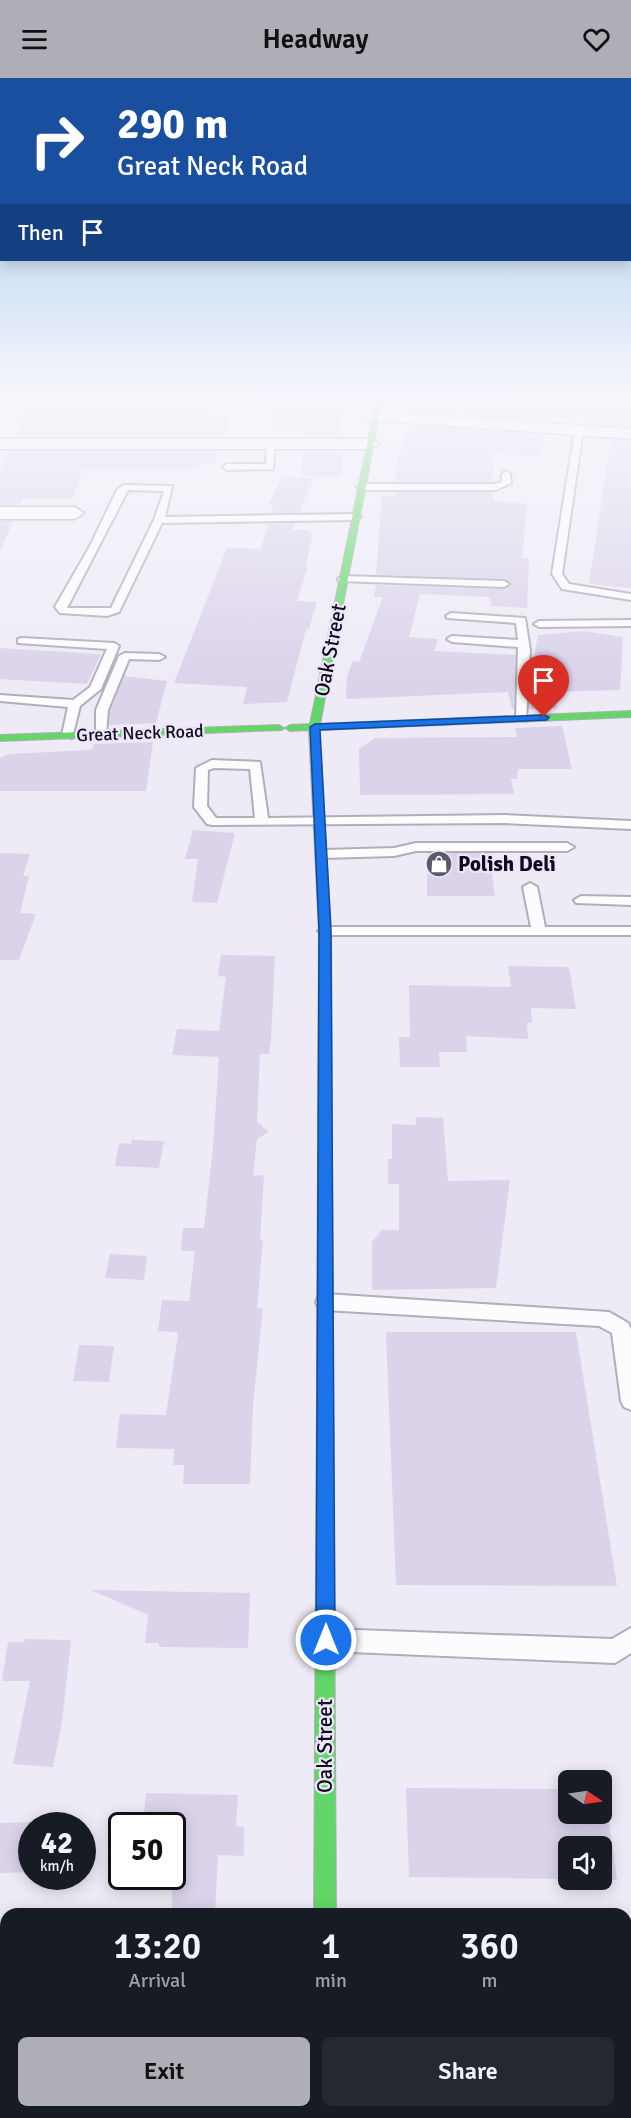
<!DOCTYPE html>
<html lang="en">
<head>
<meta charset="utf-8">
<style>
	:root { --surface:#171b24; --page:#242831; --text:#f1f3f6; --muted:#9ea1a6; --accent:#afaeb6 }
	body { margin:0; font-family:Signika,sans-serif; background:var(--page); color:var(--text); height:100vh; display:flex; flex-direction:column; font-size:22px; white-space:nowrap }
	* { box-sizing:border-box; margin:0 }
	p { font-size:20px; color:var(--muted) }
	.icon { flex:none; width:33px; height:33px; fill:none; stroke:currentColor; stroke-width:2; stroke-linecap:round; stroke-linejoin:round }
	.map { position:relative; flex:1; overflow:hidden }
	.side { position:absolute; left:0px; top:1830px; width:632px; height:210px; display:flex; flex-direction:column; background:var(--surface); border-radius:18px 18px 0 0; box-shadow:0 3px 15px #0003 }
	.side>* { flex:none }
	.top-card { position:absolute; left:0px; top:0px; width:632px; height:183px; box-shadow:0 3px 15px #0003; background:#1a4fa0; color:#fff; overflow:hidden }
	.needle { width:39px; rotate:103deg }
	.buttons { position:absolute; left:558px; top:1692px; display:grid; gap:12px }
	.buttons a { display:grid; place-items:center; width:54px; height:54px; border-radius:9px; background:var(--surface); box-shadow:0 3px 15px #0003; font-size:30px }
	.speed { position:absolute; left:18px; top:1734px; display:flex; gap:12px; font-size:30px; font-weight:700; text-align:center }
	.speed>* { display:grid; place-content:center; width:78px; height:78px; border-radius:50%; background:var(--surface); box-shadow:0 3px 15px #0003; line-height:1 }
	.speed small { font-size:15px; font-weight:400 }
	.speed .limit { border:3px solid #111; border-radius:9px; background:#fff; color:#111 }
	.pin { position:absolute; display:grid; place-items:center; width:51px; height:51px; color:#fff; margin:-62px -26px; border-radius:50% 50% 50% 0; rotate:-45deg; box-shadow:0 0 6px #0007 }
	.pin .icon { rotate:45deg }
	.me { position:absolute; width:66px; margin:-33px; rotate:0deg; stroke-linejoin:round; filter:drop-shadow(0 0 4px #0008) }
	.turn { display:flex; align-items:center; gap:21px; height:126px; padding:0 18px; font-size:27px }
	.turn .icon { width:78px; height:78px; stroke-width:2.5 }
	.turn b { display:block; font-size:42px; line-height:51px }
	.then { display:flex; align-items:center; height:57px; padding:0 18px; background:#0003; gap:12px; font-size:22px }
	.eta { display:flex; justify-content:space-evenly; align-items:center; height:102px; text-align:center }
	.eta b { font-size:36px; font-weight:600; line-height:42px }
	.primary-button { display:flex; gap:12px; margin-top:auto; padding:12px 18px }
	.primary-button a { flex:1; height:69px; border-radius:9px; background:var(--accent); color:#111; font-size:24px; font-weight:600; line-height:69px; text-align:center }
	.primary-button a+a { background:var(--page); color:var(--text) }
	header { display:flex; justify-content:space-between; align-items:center; height:78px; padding:0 18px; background:var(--accent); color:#111; font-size:27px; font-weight:600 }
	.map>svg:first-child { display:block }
	.building { fill:#dbd3ea }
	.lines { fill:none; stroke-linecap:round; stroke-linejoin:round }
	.lane-casing { stroke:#b2adbb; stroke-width:4 }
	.street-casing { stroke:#b2adbb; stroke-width:3 }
	.fast-casing { stroke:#b2adbb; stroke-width:2 }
	.slow-casing { stroke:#b2adbb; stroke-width:2 }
	.jam-casing { stroke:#b2adbb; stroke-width:2 }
	.lane { fill:#fcfcfe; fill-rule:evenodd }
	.street { fill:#fcfcfe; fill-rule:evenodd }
	.fast { fill:#63d668; fill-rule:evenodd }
	.slow { fill:#ff974d; fill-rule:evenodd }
	.jam { fill:#b3261e; fill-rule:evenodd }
	.route { fill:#1a73e8; stroke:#114b97; stroke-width:1.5 }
	.labels { text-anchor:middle; stroke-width:4.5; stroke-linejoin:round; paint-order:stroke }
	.far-street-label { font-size:18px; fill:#100a1a; stroke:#ece6fb }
	.street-label { font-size:21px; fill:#100a1a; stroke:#ece6fb }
	.poi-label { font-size:21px; font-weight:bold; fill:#100a1a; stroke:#ece6fb; text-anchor:start }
</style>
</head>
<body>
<header><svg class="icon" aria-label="menu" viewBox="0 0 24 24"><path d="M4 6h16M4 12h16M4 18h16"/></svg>Headway<svg class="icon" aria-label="heart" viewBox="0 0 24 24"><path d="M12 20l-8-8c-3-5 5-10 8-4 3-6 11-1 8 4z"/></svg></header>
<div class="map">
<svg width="631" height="2040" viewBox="0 0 631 2040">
	<rect width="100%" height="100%" fill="#eeebf6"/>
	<g class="building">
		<polygon points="143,318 208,318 204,338 230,338 223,359 15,359 33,319 91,319 88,328 140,328"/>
		<polygon points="315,318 346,318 337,359 304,359 305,352 271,351 279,327 313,328"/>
		<polygon points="417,318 626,318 631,320 631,349 613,348 614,342 550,338 548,343 412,334"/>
		<polygon points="409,347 545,357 539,379 492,375 493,404 395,404 396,388"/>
		<polygon points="611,362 631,363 631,510 589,506"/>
		<polygon points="9,373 218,373 214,386 200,385 198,391 82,392 73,421 22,421 20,427 0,427 0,398"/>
		<polygon points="303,373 342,374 342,398 302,398"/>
		<polygon points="282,399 314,400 299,435 271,435 273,426 269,426"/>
		<polygon points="395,414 493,414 494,423 527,426 522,480 529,481 527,530 491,528 491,522 488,519 420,516 409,559 438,561 434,573 516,577 514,631 512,631 508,614 346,621 347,598 353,583 359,584 383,519 374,519 376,507 504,511 511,507 504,501 376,497 382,418 394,418"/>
		<polygon points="0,443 13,443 0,473"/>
		<polygon points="295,445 292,452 308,452 313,456 305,489 308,489 297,523 317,524 309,551 306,551 287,624 243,626 247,609 174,605 227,470 261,471 268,446"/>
		<polygon points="584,553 623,559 620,612 553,614 557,630 529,631 532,578 534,579 538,557"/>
		<polygon points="0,570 101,576 87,606 0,601"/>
		<polygon points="124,598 167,603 156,645 109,647 110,633"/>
		<polygon points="562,648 572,691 518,691 517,701 511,701 514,716 360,717 359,671 375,660 517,659 515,650"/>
		<polygon points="153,664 146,713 0,713 0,680 9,676 91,672 94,666"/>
		<polygon points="193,752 235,755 217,825 192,824 198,781 185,781"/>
		<polygon points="0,775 30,776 23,798 29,798 20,835 36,836 19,882 0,882"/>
		<polygon points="428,775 489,775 495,818 427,818 427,796 430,796"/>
		<polygon points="221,877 275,878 271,962 269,976 260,976 257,1044 269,1054 257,1061 253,1098 264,1097 260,1162 263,1162 257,1230 263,1230 253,1327 250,1406 183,1406 184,1387 173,1387 174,1371 116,1370 120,1336 166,1337 178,1257 177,1254 158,1253 162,1222 189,1223 195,1173 181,1173 183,1150 204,1150 213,1070 219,979 172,977 177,951 219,953 226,899 218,898"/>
		<polygon points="508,888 569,889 576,931 531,930 532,945 527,945 528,961 466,958 467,974 439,974 440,989 400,989 399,959 410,959 409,907 511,909"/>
		<polygon points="416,1039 443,1040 448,1103 510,1102 496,1210 372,1212 372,1164 382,1152 399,1152 399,1106 388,1106 388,1081 392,1081 392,1046 416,1047"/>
		<polygon points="132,1062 164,1063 159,1090 115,1088 119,1065 131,1066"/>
		<polygon points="110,1176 147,1178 144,1202 105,1200"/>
		<polygon points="386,1254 576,1254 617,1508 396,1507"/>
		<polygon points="79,1267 114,1268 109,1304 73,1303"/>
		<polygon points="91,1512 250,1515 248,1570 159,1569 159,1565 145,1565 148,1537"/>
		<polygon points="25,1561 71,1562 62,1644 53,1689 13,1686 30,1603 2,1603 8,1564 24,1564"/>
		<polygon points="406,1710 568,1711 568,1736 602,1736 602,1712 605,1712 617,1802 576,1802 602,1802 602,1768 568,1768 568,1801 409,1799"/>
		<polygon points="146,1715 238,1717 236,1748 244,1749 244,1778 218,1777 215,1836 172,1836 172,1748 143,1748"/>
		<polygon points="32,1744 32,1794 0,1795 0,1745"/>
	</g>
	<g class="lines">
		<defs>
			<g id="lane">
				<polygon points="579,349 583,352 562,496 569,506 631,516 631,522 562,511 552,496 575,352"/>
				<polygon points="271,363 275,366 273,391 227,392 223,389 227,386 266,386 267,366"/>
				<polygon points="506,393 510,396 511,405 496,412 362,412 357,409 362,406 495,406 502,404 502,396"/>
				<path d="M123,407L172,408L165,439L356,436L361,439L356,442L162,445L119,534L107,538L60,535L55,529L90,468L117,412ZM128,412L164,413L154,442L111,530H67Z"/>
				<polygon points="343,498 504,503 509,506 504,509 339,503 338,501"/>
				<polygon points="451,535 525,540 530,572 526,643 516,640 518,569 452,564 447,561 452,558 518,562 516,545 447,540 446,538"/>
				<polygon points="631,542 631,548 539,549 534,546 539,543"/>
				<polygon points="22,560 114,565 119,568 101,611 80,628 72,660 62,657 68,629 0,623 0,617 73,622 90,609 107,571 18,565 18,561"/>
				<polygon points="125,575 159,576 165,579 159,582 129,581 108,632 106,656 96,659 96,632 119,578"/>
				<path d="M212,682L260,684L268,740L505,737L631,743V751L505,745L212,747L207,746L194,729L196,690ZM214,690L250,691L255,740H216L207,728L208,692Z"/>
				<polygon points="416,765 567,765 574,769 567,773 416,773 394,778 323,780 316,776 323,772 394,770"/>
				<polygon points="530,805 537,809 545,849 631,849 631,857 325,857 318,853 325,849 531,849 523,809"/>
				<polygon points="581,818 631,819 631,827 576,825 574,822"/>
				<polygon points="325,1216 609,1234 628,1245 631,1251 631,1332 624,1329 621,1323 612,1255 599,1248 325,1232 318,1229 316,1224 318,1219"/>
				<polygon points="631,1550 631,1575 615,1585 327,1573 319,1570 315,1562 319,1554 327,1551 612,1561"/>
			</g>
			<g id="street">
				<polygon points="0,318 11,318 6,328 0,330"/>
				<polygon points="376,334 631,351 631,361 370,342 368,339"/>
				<polygon points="0,361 370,361 379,366 370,371 0,371"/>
				<polygon points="0,429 75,429 84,435 75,441 0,441"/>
			</g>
			<g id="fast">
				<polygon points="377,318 383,318 320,646 631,633 631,639 319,652 331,853 332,1077 330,1081 320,1081 318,1077 319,853 309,652 290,653 285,650 290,647 310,646"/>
				<polygon points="279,647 284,650 282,652 0,663 0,657"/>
				<polygon points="325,1318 331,1320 333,1325 336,1836 314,1836 317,1325 319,1320"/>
			</g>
			<polygon id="slow" points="325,1072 330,1073 332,1077 333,1325 331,1330 325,1332 319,1330 317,1325 318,1077 320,1073"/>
			<rect id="jam" x="313" y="2034" width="24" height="6"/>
		</defs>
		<use href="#lane" class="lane-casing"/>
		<use href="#street" class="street-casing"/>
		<use href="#fast" class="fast-casing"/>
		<use href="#slow" class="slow-casing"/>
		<use href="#jam" class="jam-casing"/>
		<use href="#lane" class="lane"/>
		<use href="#street" class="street"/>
		<use href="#fast" class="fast"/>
		<use href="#slow" class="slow"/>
		<use href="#jam" class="jam"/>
	</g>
	<linearGradient id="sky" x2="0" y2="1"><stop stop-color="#99c4ec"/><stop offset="0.53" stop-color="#f7f6fb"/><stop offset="1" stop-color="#f7f6fb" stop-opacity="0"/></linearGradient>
	<rect width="631" height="604" fill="url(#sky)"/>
	<polygon class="route" points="544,637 549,639 547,642 320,652 331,853 335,1562 332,1568 326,1571 319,1568 316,1562 319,853 310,649 315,646"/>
	<defs>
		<symbol id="shop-disc" viewBox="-11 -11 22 22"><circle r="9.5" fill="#5e5967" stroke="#ece6fb"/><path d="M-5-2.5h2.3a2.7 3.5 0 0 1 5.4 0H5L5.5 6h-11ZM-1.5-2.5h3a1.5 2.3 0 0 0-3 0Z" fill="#fff"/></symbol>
	</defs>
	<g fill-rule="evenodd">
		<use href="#shop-disc" x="424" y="771" width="30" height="30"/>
	</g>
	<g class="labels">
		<g class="far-street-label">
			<text transform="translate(140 655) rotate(-2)" y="6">Great Neck Road</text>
		</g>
		<g class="street-label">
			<text transform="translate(330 572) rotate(-79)" y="7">Oak Street</text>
			<text transform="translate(325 1668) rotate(-90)" y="7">Oak Street</text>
		</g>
		<g class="poi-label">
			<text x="458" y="793">Polish Deli</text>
		</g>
	</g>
</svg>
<div class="buttons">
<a><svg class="needle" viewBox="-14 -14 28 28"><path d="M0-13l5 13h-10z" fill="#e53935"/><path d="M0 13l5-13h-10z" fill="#9ea1a6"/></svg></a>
<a><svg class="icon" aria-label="sound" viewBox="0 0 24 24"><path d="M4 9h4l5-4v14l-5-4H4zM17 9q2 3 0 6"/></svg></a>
</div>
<div class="speed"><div>42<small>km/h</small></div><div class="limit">50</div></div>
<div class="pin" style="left:544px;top:639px;background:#d93025"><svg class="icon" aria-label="arrive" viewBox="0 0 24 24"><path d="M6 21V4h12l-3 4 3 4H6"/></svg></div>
<svg class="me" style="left:326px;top:1562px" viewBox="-20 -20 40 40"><circle r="17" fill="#1a73e8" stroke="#fff" stroke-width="3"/><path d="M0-11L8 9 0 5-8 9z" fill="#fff"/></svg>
<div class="top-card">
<div class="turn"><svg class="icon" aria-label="right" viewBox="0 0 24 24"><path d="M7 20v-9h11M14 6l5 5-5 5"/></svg><div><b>290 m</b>Great Neck Road</div></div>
<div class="then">Then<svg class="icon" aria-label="arrive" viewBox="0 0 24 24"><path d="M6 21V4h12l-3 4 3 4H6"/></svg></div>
</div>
<section class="side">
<div class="eta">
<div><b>13:20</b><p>Arrival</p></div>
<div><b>1</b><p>min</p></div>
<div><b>360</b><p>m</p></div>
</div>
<div class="primary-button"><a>Exit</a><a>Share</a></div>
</section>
</div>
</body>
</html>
